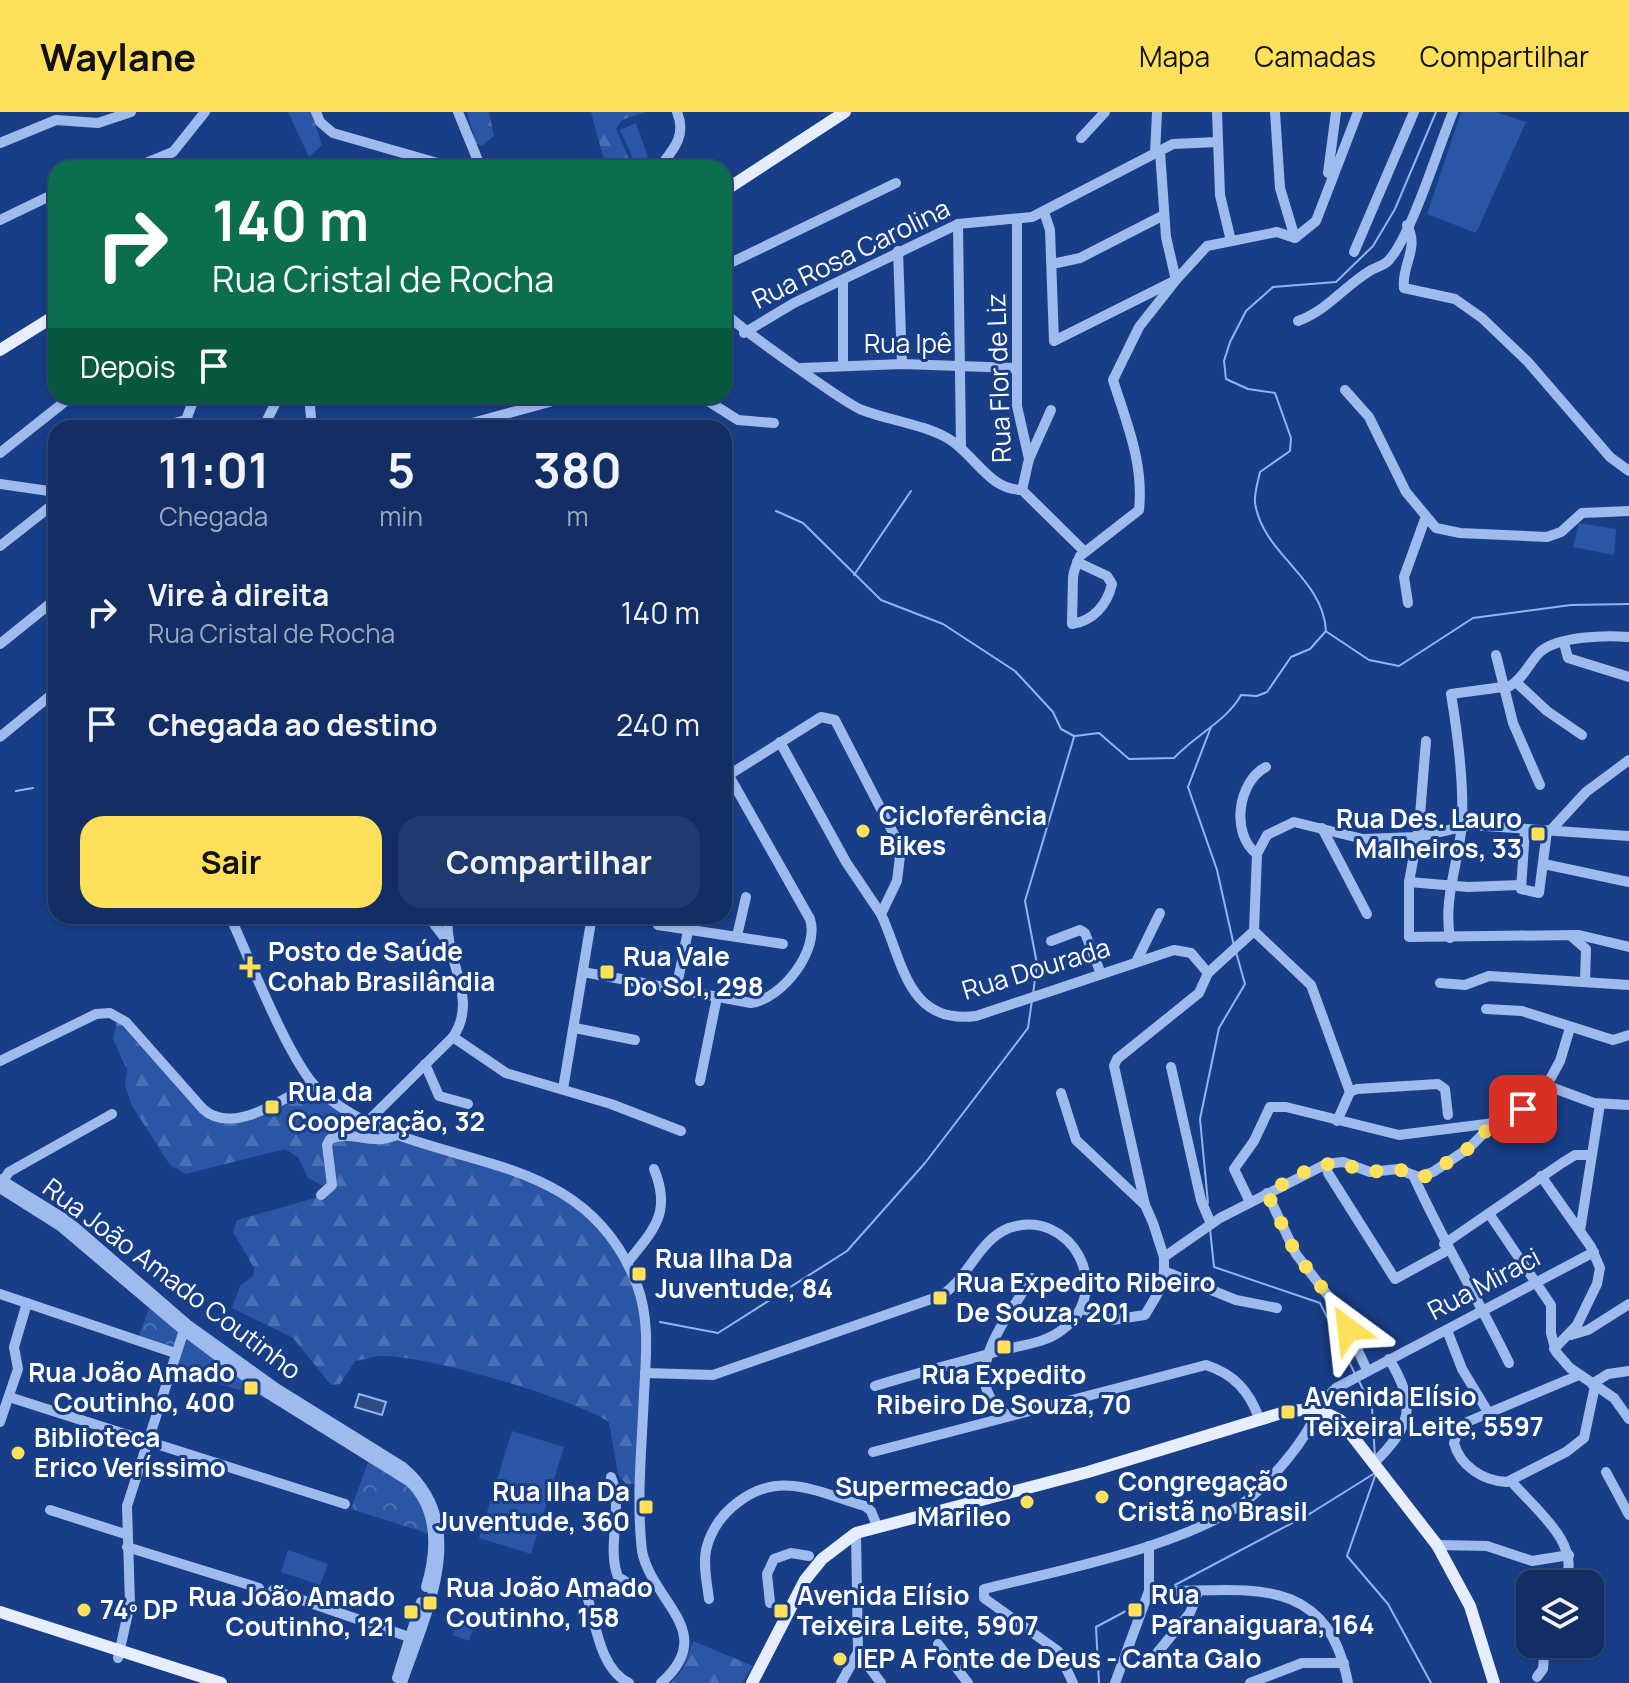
<!DOCTYPE html>
<html lang="pt">
<head>
<meta charset="utf-8">
<style>
	:root { --surface:#122e65; --page:#1f3a6e; --text:#f1f3f6; --muted:#9ca8bf; --line:#314a79; --accent:#ffe05b }
	body { margin:0; font-family:Manrope,sans-serif; background:var(--page); color:var(--text); height:100vh; display:flex; flex-direction:column; font-size:30px; white-space:nowrap }
	* { box-sizing:border-box; margin:0 }
	p { font-size:26px; color:var(--muted) }
	.icon { flex:none; width:44px; height:44px; fill:none; stroke:currentColor; stroke-width:2; stroke-linecap:round; stroke-linejoin:round }
	.map { position:relative; flex:1; overflow:hidden }
	.details { position:absolute; left:48px; top:308px; width:684px; height:504px; display:flex; flex-direction:column; background:var(--surface); border-radius:24px; box-shadow:0 2px 6px #0004,0 0 0 2px var(--line) }
	.details>* { flex:none }
	.hud { position:absolute; left:48px; top:48px; width:684px; height:244px; border-radius:24px; box-shadow:0 2px 6px #0004,0 0 0 2px var(--line); background:#0b6e4f; color:#fff; overflow:hidden }
	.buttons { position:absolute; left:1516px; top:1458px; display:grid; gap:16px }
	.buttons a { display:grid; place-items:center; width:88px; height:88px; border-radius:16px; background:var(--surface); box-shadow:0 2px 6px #0004,0 0 0 2px var(--line); font-size:40px }
	.pin { position:absolute; display:grid; place-items:center; width:68px; height:68px; color:#fff; margin:-34px; border-radius:16px; box-shadow:0 4px 12px #0006 }
	.me { position:absolute; width:88px; margin:-44px; rotate:330deg; stroke-linejoin:round; filter:drop-shadow(0 0 6px #0008) }
	.turn { display:flex; align-items:center; gap:28px; height:168px; padding:0 32px; font-size:36px }
	.turn .icon { width:104px; height:104px; stroke-width:2.5 }
	.turn b { display:block; font-size:56px; line-height:68px }
	.then { display:flex; align-items:center; height:76px; padding:0 32px; background:#0003; gap:16px; font-size:30px }
	.eta { display:flex; justify-content:space-evenly; align-items:center; height:136px; text-align:center }
	.eta b { font-size:48px; font-weight:700; line-height:56px }
	.action { display:flex; gap:16px; margin-top:auto; padding:16px 32px }
	.action a { flex:1; height:92px; border-radius:24px; background:var(--accent); color:#111; font-size:32px; font-weight:700; line-height:92px; text-align:center }
	.action a+a { background:var(--page); color:var(--text) }
	ul { padding:0; list-style:none }
	li { display:flex; align-items:center; gap:24px; height:112px; padding:0 32px }
	li div { flex:1 }
	li b { display:block; font-size:30px }
	li em { font-style:normal }
	header { display:flex; align-items:center; gap:48px; box-sizing:border-box; height:112px; padding:0 40px; background:var(--accent); color:#111 }
	header strong { font-size:38px }
	nav { display:flex; gap:44px; margin-inline-start:auto; font-size:28px }
	.map>svg:first-child { display:block }
	.green { fill:#2b56a5 }
	.forest { fill:url(#forest-firs) }
	.park { fill:url(#park-crowns) }
	.water { fill:#2f4b81; stroke:#92b4ef; stroke-width:2 }
	.lines { fill:none; stroke-linecap:round; stroke-linejoin:round }
	.stream { stroke:#92b4ef; stroke-width:2 }
	.minor { stroke:#9fbbed; stroke-width:10 }
	.major { stroke:#e5edff; stroke-width:12 }
	.route { stroke:#ffe05b; stroke-width:14; stroke-dasharray:0 25.2 }
	.poi-dot { fill:#ffe05b; stroke:#183e87; stroke-width:3 }
	.labels { text-anchor:middle; stroke-width:6; stroke-linejoin:round; paint-order:stroke }
	.street-label { font-size:26px; fill:#fff; stroke:#183e87 }
	.poi-label { font-size:26px; font-weight:bold; fill:#fff; stroke:#183e87; text-anchor:start }
</style>
</head>
<body>
<header>
<strong>Waylane</strong>
<nav><a>Mapa</a><a>Camadas</a><a>Compartilhar</a></nav>
</header>
<div class="map">
<svg width="1629" height="1571" viewBox="0 0 1629 1571">
	<defs>
		<pattern id="forest-firs" width="22" height="20" patternUnits="userSpaceOnUse" patternTransform="scale(2)"><rect width="22" height="20" fill="#2b56a5"/><path d="M5 1l3.5 6h-7zM16 11l3.5 6h-7z" fill="#4b6fb2"/></pattern>
		<pattern id="park-crowns" width="20" height="18" patternUnits="userSpaceOnUse" patternTransform="scale(2)"><rect width="20" height="18" fill="#2b56a5"/><path d="M2 6a3 3 0 1 1 6 0M12 15a3 3 0 1 1 6 0" fill="none" stroke="#4b6fb2"/></pattern>
	</defs>
	<rect width="100%" height="100%" fill="#183e87"/>
	<g class="green">
		<polygon points="1461,0 1495,0 1526,10 1476,121 1427,102"/>
		<polygon points="636,11 648,45 635,51 620,18"/>
		<polygon points="1579,411 1616,417 1614,443 1573,435"/>
		<polygon points="185,1213 279,1290 170,1257"/>
		<polygon points="512,1319 564,1335 531,1442 479,1426"/>
		<polygon points="288,1438 328,1452 320,1473 281,1460"/>
		<polygon points="461,1498 478,1504 469,1529 453,1523"/>
	</g>
	<g class="forest">
		<polygon points="288,0 311,0 322,33 309,45"/>
		<polygon points="467,0 489,0 494,24 482,34 476,31"/>
		<polygon points="591,0 646,0 622,8 616,17 633,56 606,56"/>
		<path d="M117,909L206,1005C242,1020 277,995 309,979L350,1006L389,1024L327,1025V1076L308,1066L298,1045L285,1037L186,1062L170,1053L132,994L125,973L127,957L113,927Z"/>
		<path d="M401,1024C448,1040 500,1053 545,1074C588,1094 632,1148 639,1195C648,1252 639,1314 637,1372H626L618,1362L609,1310C571,1286 424,1242 380,1244C372,1245 363,1248 355,1249L340,1272L331,1273L293,1226L232,1196L240,1174L253,1164L254,1156L233,1120L237,1108L329,1082L336,1071L330,1038L336,1027Z"/>
		<polygon points="693,1529 753,1554 742,1571 671,1571 683,1556"/>
	</g>
	<g class="park">
		<polygon points="152,1188 185,1213 175,1241 138,1227"/>
		<polygon points="371,1342 409,1366 436,1424 351,1397"/>
	</g>
	<polygon class="water" points="359,1282 386,1290 382,1303 355,1295"/>
	<g class="lines">
		<g class="stream">
			<polyline points="539,316 557,313"/>
			<polyline points="776,399 803,411 881,488 943,512 1015,559 1053,600 1061,617 1074,624"/>
			<polyline points="854,463 911,379"/>
			<polyline points="1327,520 1369,548 1399,554 1473,506 1571,493 1629,492"/>
			<polyline points="1211,615 1188,675 1217,758 1234,834"/>
			<path d="M1075,624L1099,621L1129,647L1174,646C1195,623 1227,609 1241,583L1257,584L1267,580L1291,545L1310,537L1326,519C1323,465 1263,443 1255,391C1254,382 1258,369 1260,360L1290,339L1291,326L1275,281L1248,277L1226,267L1224,249L1230,230L1246,199L1273,175L1336,170L1373,134L1395,97L1436,0"/>
			<polyline points="16,679 33,676"/>
			<polyline points="1033,882 1037,852 1025,789 1074,625"/>
			<polyline points="1208,1091 1200,1007 1219,916 1245,872 1236,840"/>
			<polyline points="1210,1117 1214,1155 1320,1191 1355,1262"/>
			<polyline points="660,1210 718,1221 847,1139 925,1051 1028,916 1032,888"/>
			<polyline points="1358,1267 1372,1296 1375,1346"/>
			<polyline points="1375,1364 1347,1444 1388,1492 1431,1571"/>
			<polyline points="1175,1473 1311,1401 1375,1361"/>
			<polyline points="1099,1571 1096,1515 1141,1491"/>
		</g>
		<g class="minor">
			<polyline points="316,0 320,10 333,21 455,56"/>
			<polyline points="458,0 481,56"/>
			<polyline points="1217,0 1220,83 1231,129"/>
			<polyline points="1275,0 1280,76 1295,126"/>
			<polyline points="1081,26 1105,0"/>
			<polyline points="0,31 56,8 98,11 131,0"/>
			<polyline points="1155,42 1157,0"/>
			<polyline points="134,56 173,40 205,0"/>
			<path d="M659,56C673,38 687,24 677,0"/>
			<polyline points="1328,61 1336,0"/>
			<polyline points="1044,100 1050,118 1054,229 1176,168 1207,134 1277,120 1295,126 1316,109 1358,0"/>
			<polyline points="0,108 56,81"/>
			<polyline points="1017,108 1017,294 1029,347 1022,378 1084,439"/>
			<polyline points="958,112 961,335"/>
			<path d="M1407,113C1420,137 1401,153 1404,176L1455,187L1482,206L1528,250L1610,345L1629,359"/>
			<polyline points="898,139 902,252"/>
			<polyline points="1354,140 1414,0"/>
			<polyline points="1052,152 1080,146 1164,103"/>
			<polyline points="724,154 896,71"/>
			<polyline points="843,168 843,254"/>
			<path d="M724,199C730,210 848,293 862,298C891,309 923,312 949,327C975,343 989,378 1022,378"/>
			<path d="M1298,209C1326,199 1344,175 1368,160C1375,155 1384,154 1389,148C1412,122 1438,36 1453,0"/>
			<polyline points="744,221 794,191 958,112 1032,105 1173,32 1217,30"/>
			<polyline points="801,256 902,252 1016,256"/>
			<polyline points="1345,278 1369,305 1406,380 1436,416 1460,421 1547,425 1561,420 1582,401 1629,399"/>
			<polyline points="309,284 312,316"/>
			<polyline points="606,284 613,286"/>
			<polyline points="700,284 738,308 774,311"/>
			<polyline points="154,316 186,308"/>
			<polyline points="183,316 195,284"/>
			<polyline points="263,316 279,284"/>
			<polyline points="454,316 571,284"/>
			<polyline points="0,341 72,284"/>
			<polyline points="1029,347 1051,298"/>
			<polyline points="0,372 56,380"/>
			<polyline points="0,434 56,390"/>
			<path d="M1077,450L1107,464L1112,472C1107,493 1093,509 1072,512L1073,465C1074,457 1077,451 1080,444L1139,398C1144,352 1127,312 1113,268L1139,215L1176,168L1166,125L1160,40"/>
			<polyline points="1408,491 1404,465 1425,407"/>
			<polyline points="1564,531 1568,546 1629,565"/>
			<polyline points="0,532 56,487"/>
			<polyline points="1496,543 1513,611 1540,673"/>
			<polyline points="1516,570 1547,599 1582,623"/>
			<polyline points="0,625 56,579"/>
			<polyline points="1426,629 1419,716 1409,770 1409,825 1579,823 1629,835"/>
			<polyline points="780,630 846,750 881,802"/>
			<path d="M724,666L821,605L835,608L901,736L897,769L881,802C903,849 907,913 976,904L1174,838L1191,841L1208,861"/>
			<polyline points="1322,716 1367,802"/>
			<polyline points="1525,718 1521,777 1539,781 1547,719"/>
			<polyline points="1551,718 1586,680 1629,648"/>
			<path d="M1257,742C1230,722 1238,669 1266,655"/>
			<polyline points="1544,752 1629,770"/>
			<polyline points="1409,770 1468,775 1520,773"/>
			<path d="M230,804C248,844 290,951 318,977C415,1067 579,1021 637,1173C650,1207 646,1246 644,1282C642,1333 636,1388 642,1439C652,1490 719,1520 661,1571"/>
			<polyline points="428,804 447,829"/>
			<polyline points="658,813 783,832"/>
			<polyline points="1254,819 1311,873 1350,980"/>
			<polyline points="737,824 746,785"/>
			<polyline points="1571,824 1586,837 1585,869"/>
			<path d="M1450,826C1443,786 1459,750 1462,711C1464,668 1458,624 1451,582L1510,574C1524,566 1529,551 1540,540C1558,524 1606,523 1629,525"/>
			<polyline points="1051,829 1080,818 1085,821 1101,862"/>
			<polyline points="1137,848 1160,801"/>
			<path d="M583,860L751,891C782,887 820,838 810,807L724,655"/>
			<polyline points="1208,861 1254,819 1257,742 1267,723 1294,710 1363,727 1417,725 1471,713 1629,724"/>
			<polyline points="1440,871 1465,873 1489,864 1629,873"/>
			<polyline points="676,878 688,819"/>
			<polyline points="1486,897 1522,899 1613,928 1629,923"/>
			<polyline points="575,916 635,928"/>
			<polyline points="453,925 506,961 611,992 681,1019"/>
			<path d="M0,949L96,902L110,901L126,910L203,997C232,1024 284,987 312,971"/>
			<polyline points="425,952 439,984 468,992"/>
			<polyline points="1171,955 1201,1088 1211,1112"/>
			<polyline points="700,969 717,885"/>
			<polyline points="1548,974 1594,991 1629,993"/>
			<polyline points="563,977 592,804"/>
			<polyline points="1061,981 1076,1028 1145,1093 1153,1111 1164,1145 1164,1159 1158,1181 1145,1203 1112,1208 1083,1197"/>
			<path d="M369,1008L453,925C480,885 443,848 448,804"/>
			<polyline points="1337,1009 1350,980 1357,977 1438,972 1445,977 1448,1003"/>
			<polyline points="1326,1052 1328,1061 1395,1167 1448,1138"/>
			<path d="M1413,1063C1442,1127 1478,1187 1509,1251"/>
			<polyline points="1541,1064 1591,1135 1600,1156 1597,1172 1577,1213 1554,1237"/>
			<path d="M0,1067L68,1109L187,1212L276,1276L403,1355C472,1413 426,1500 402,1571"/>
			<polyline points="1,1072 9,1060 112,1002"/>
			<path d="M0,1076L60,1114L183,1218L267,1281L410,1370C439,1399 437,1438 426,1475"/>
			<polyline points="1267,1081 1296,1142 1339,1198 1367,1258"/>
			<path d="M321,1083L332,1073L327,1033L330,1027C355,1016 369,1037 401,1021"/>
			<polyline points="1250,1090 1234,1057 1254,1029 1270,995 1286,995 1399,1023 1494,1011"/>
			<polyline points="1145,1093 1114,954 1117,947 1199,881 1208,861"/>
			<polyline points="1490,1103 1551,1193 1551,1221 1556,1240 1570,1256 1614,1286 1629,1307"/>
			<polyline points="1580,1119 1600,992"/>
			<polyline points="1444,1132 1562,1051 1575,1043 1589,1043"/>
			<polyline points="1164,1145 1220,1106 1326,1052 1343,1050 1370,1060 1398,1057 1418,1065 1433,1060 1469,1036 1494,1011 1523,997 1542,982 1560,949 1570,916"/>
			<path d="M627,1151C654,1117 672,1101 654,1057"/>
			<polyline points="1164,1159 1236,1188 1277,1196"/>
			<polyline points="0,1182 175,1241"/>
			<polyline points="1447,1218 1462,1257 1488,1300"/>
			<polyline points="1571,1223 1588,1218 1629,1192"/>
			<path d="M645,1261L713,1263L940,1184C968,1168 978,1128 1009,1116C1071,1095 1116,1178 1062,1218C1044,1232 1020,1233 999,1239C958,1251 916,1261 875,1274"/>
			<path d="M1579,1263L1460,1313L1454,1331C1460,1354 1483,1369 1507,1370L1566,1340L1584,1326L1595,1274"/>
			<polyline points="1592,1272 1608,1262 1629,1259"/>
			<polyline points="9,1285 345,1392"/>
			<path d="M1007,1303C954,1267 1008,1205 1032,1166"/>
			<polyline points="0,1310 18,1257 14,1235 27,1191"/>
			<path d="M873,1340L1206,1253C1234,1262 1249,1279 1259,1306"/>
			<path d="M1374,1351C1412,1314 1417,1292 1389,1247"/>
			<polyline points="1606,1360 1629,1403"/>
			<path d="M611,1365C624,1397 606,1433 618,1465L635,1475L656,1472"/>
			<path d="M1511,1369C1533,1395 1586,1435 1563,1472"/>
			<polyline points="50,1398 125,1422"/>
			<polyline points="1437,1433 1487,1434 1532,1449 1569,1443"/>
			<polyline points="127,1435 259,1476"/>
			<polyline points="273,1478 409,1525"/>
			<path d="M1149,1479C1240,1481 1326,1455 1348,1571"/>
			<path d="M587,1484C596,1513 600,1557 629,1571"/>
			<path d="M709,1487C707,1471 703,1454 706,1438C715,1400 754,1369 794,1374C817,1376 842,1388 865,1394L871,1399L877,1414"/>
			<polyline points="770,1491 767,1462 774,1447 791,1441 809,1444"/>
			<polyline points="938,1532 968,1571"/>
			<polyline points="858,1540 881,1571"/>
			<polyline points="1157,1541 1190,1501 1198,1480"/>
			<polyline points="118,1546 130,1492 127,1394 185,1215"/>
			<polyline points="1537,1565 1543,1557 1545,1532"/>
			<polyline points="397,1566 421,1490"/>
			<polyline points="841,1571 858,1540 856,1421"/>
			<path d="M1073,1571L1058,1539L984,1486V1477C1059,1458 1205,1431 1259,1378C1276,1361 1293,1342 1306,1321C1316,1305 1321,1289 1336,1276L1594,1140"/>
			<polyline points="1115,1571 1149,1479 1149,1434"/>
			<polyline points="1250,1571 1302,1551 1344,1551"/>
		</g>
		<g class="major">
			<polyline points="724,79 845,0"/>
			<polyline points="0,238 56,203"/>
			<polyline points="0,1500 221,1571"/>
			<polyline points="752,1571 805,1468 822,1447 856,1421 1088,1360 1288,1299 1318,1297 1340,1308 1437,1433 1470,1494 1494,1571"/>
		</g>
	</g>
	<g class="lines">
		<polyline class="route" points="1348,1217 1339,1198 1296,1142 1267,1081 1308,1058 1335,1050 1370,1060 1398,1057 1418,1065 1427,1064 1469,1036 1494,1011 1523,997"/>
	</g>
	<g class="poi-dot">
		<circle cx="863" cy="719" r="8"/>
		<rect x="1530" y="714" width="16" height="16" rx="4"/>
		<path d="M246 843h8v8h8v8h-8v8h-8v-8h-8v-8h8z"/>
		<rect x="599" y="852" width="16" height="16" rx="4"/>
		<rect x="264" y="987" width="16" height="16" rx="4"/>
		<rect x="631" y="1154" width="16" height="16" rx="4"/>
		<rect x="932" y="1178" width="16" height="16" rx="4"/>
		<rect x="996" y="1227" width="16" height="16" rx="4"/>
		<rect x="243" y="1268" width="16" height="16" rx="4"/>
		<rect x="1280" y="1292" width="16" height="16" rx="4"/>
		<circle cx="18" cy="1341" r="8"/>
		<circle cx="1102" cy="1385" r="8"/>
		<circle cx="1027" cy="1390" r="8"/>
		<rect x="638" y="1387" width="16" height="16" rx="4"/>
		<rect x="422" y="1483" width="16" height="16" rx="4"/>
		<circle cx="84" cy="1498" r="8"/>
		<rect x="1127" y="1490" width="16" height="16" rx="4"/>
		<rect x="773" y="1491" width="16" height="16" rx="4"/>
		<rect x="403" y="1492" width="16" height="16" rx="4"/>
		<circle cx="840" cy="1547" r="8"/>
	</g>
	<g class="labels">
		<g class="street-label">
			<text transform="translate(851 142) rotate(-26)" y="9">Rua Rosa Carolina</text>
			<text x="908" y="241">Rua Ipê</text>
			<text transform="translate(999 266) rotate(-92)" y="9">Rua Flor de Liz</text>
			<text transform="translate(1036 857) rotate(-17)" y="9">Rua Dourada</text>
			<text transform="translate(172 1167) rotate(37)" y="9">Rua João Amado Coutinho</text>
			<text transform="translate(1484 1172) rotate(-28)" y="9">Rua Miraci</text>
		</g>
		<g class="poi-label">
			<text x="879" y="713">Cicloferência<tspan x="879" dy="30">Bikes</tspan></text>
			<text x="1522" y="716" text-anchor="end">Rua Des. Lauro<tspan x="1522" dy="30">Malheiros, 33</tspan></text>
			<text x="268" y="849">Posto de Saúde<tspan x="268" dy="30">Cohab Brasilândia</tspan></text>
			<text x="623" y="854">Rua Vale<tspan x="623" dy="30">Do Sol, 298</tspan></text>
			<text x="288" y="989">Rua da<tspan x="288" dy="30">Cooperação, 32</tspan></text>
			<text x="655" y="1156">Rua Ilha Da<tspan x="655" dy="30">Juventude, 84</tspan></text>
			<text x="956" y="1180">Rua Expedito Ribeiro<tspan x="956" dy="30">De Souza, 201</tspan></text>
			<text x="235" y="1270" text-anchor="end">Rua João Amado<tspan x="235" dy="30">Coutinho, 400</tspan></text>
			<text x="1004" y="1272" text-anchor="middle">Rua Expedito<tspan x="1004" dy="30">Ribeiro De Souza, 70</tspan></text>
			<text x="1304" y="1294">Avenida Elísio<tspan x="1304" dy="30">Teixeira Leite, 5597</tspan></text>
			<text x="34" y="1335">Biblioteca<tspan x="34" dy="30">Erico Veríssimo</tspan></text>
			<text x="1118" y="1379">Congregação<tspan x="1118" dy="30">Cristã no Brasil</tspan></text>
			<text x="1011" y="1384" text-anchor="end">Supermecado<tspan x="1011" dy="30">Marileo</tspan></text>
			<text x="630" y="1389" text-anchor="end">Rua Ilha Da<tspan x="630" dy="30">Juventude, 360</tspan></text>
			<text x="446" y="1485">Rua João Amado<tspan x="446" dy="30">Coutinho, 158</tspan></text>
			<text x="1151" y="1492">Rua<tspan x="1151" dy="30">Paranaiguara, 164</tspan></text>
			<text x="797" y="1493">Avenida Elísio<tspan x="797" dy="30">Teixeira Leite, 5907</tspan></text>
			<text x="395" y="1494" text-anchor="end">Rua João Amado<tspan x="395" dy="30">Coutinho, 121</tspan></text>
			<text x="100" y="1507">74º DP</text>
			<text x="856" y="1556">IEP A Fonte de Deus - Canta Galo</text>
		</g>
	</g>
</svg>
<div class="buttons">
<a><svg class="icon" aria-label="layers" viewBox="0 0 24 24"><path d="M12 4l9 5-9 5-9-5zM3 14l9 5 9-5"/></svg></a>
</div>
<div class="pin" style="left:1523px;top:997px;background:#d93025"><svg class="icon" aria-label="arrive" viewBox="0 0 24 24"><path d="M6 21V4h12l-3 4 3 4H6"/></svg></div>
<svg class="me" style="left:1348px;top:1217px" viewBox="-20 -20 40 40"><path d="M0-17L14 15 0 8-14 15z" fill="#ffe05b" stroke="#fff" stroke-width="4"/></svg>
<div class="hud">
<div class="turn"><svg class="icon" aria-label="right" viewBox="0 0 24 24"><path d="M7 20v-9h11M14 6l5 5-5 5"/></svg><div><b>140 m</b>Rua Cristal de Rocha</div></div>
<div class="then">Depois<svg class="icon" aria-label="arrive" viewBox="0 0 24 24"><path d="M6 21V4h12l-3 4 3 4H6"/></svg></div>
</div>
<section class="details">
<div class="eta">
<div><b>11:01</b><p>Chegada</p></div>
<div><b>5</b><p>min</p></div>
<div><b>380</b><p>m</p></div>
</div>
<ul>
<li><svg class="icon" aria-label="right" viewBox="0 0 24 24"><path d="M7 20v-9h11M14 6l5 5-5 5"/></svg><div><b>Vire à direita</b><p>Rua Cristal de Rocha</p></div><em>140 m</em></li>
<li><svg class="icon" aria-label="arrive" viewBox="0 0 24 24"><path d="M6 21V4h12l-3 4 3 4H6"/></svg><div><b>Chegada ao destino</b></div><em>240 m</em></li>
</ul>
<div class="action"><a>Sair</a><a>Compartilhar</a></div>
</section>
</div>
</body>
</html>
